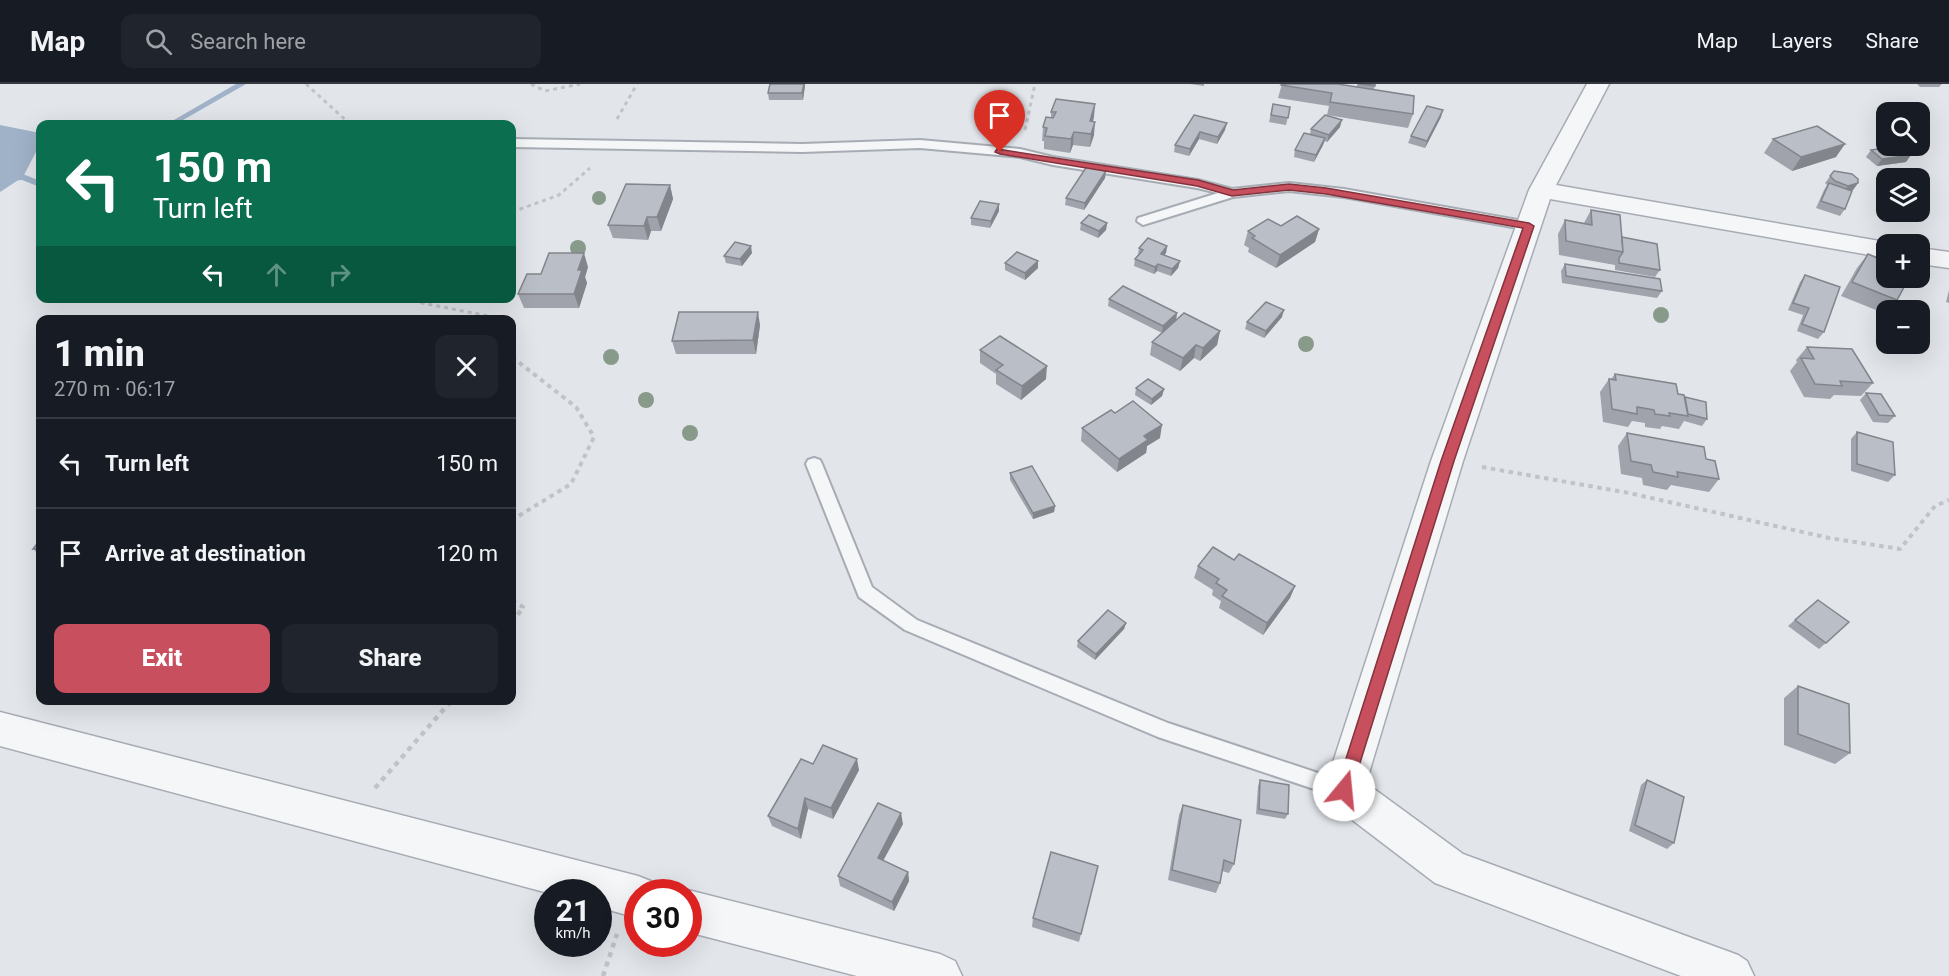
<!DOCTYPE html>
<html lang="en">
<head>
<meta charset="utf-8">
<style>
	:root { --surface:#171b24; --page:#20242c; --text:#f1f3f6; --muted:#9ea1a6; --line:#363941; --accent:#c84f5d }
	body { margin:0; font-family:Roboto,sans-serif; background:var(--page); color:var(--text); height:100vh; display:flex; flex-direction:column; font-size:22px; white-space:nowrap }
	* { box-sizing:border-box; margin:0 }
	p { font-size:20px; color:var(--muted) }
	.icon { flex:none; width:33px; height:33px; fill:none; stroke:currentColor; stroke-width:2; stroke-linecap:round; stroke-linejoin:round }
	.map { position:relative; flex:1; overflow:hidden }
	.side { position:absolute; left:36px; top:231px; width:480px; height:390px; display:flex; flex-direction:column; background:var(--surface); border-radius:12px; box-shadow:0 6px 24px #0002 }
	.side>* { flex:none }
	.hud { position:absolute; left:36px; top:36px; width:480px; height:183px; border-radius:12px; box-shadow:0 6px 24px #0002; background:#0b6e4f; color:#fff; overflow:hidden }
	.tools { position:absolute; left:1876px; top:18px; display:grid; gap:12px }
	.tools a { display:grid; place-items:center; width:54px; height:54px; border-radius:12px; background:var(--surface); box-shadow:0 6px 24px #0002; font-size:30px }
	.speed { position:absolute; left:534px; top:795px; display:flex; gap:12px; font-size:30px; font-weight:700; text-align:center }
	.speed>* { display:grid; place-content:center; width:78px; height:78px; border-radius:50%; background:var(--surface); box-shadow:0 6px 24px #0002; line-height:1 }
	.speed small { font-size:15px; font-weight:400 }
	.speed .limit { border:9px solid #d22; background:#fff; color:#111 }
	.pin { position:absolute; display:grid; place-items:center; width:51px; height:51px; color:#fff; margin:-62px -26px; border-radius:50% 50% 50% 0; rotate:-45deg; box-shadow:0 0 6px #0007 }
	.pin .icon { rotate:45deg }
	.me { position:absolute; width:66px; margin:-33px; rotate:17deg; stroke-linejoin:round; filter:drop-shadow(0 0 4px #0008) }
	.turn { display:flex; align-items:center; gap:21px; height:126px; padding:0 18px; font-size:27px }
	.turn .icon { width:78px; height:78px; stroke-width:2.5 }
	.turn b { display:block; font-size:42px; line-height:51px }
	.lanes { display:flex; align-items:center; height:57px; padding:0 18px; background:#0003; justify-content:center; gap:30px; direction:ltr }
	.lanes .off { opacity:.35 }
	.round { display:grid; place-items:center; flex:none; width:63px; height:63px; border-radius:12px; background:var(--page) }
	.headline { display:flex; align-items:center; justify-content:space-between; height:102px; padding:0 18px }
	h1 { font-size:36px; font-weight:800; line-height:45px }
	.cta { display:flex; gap:12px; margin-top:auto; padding:12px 18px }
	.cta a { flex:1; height:69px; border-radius:12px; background:var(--accent); color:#fff; font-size:24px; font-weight:800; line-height:69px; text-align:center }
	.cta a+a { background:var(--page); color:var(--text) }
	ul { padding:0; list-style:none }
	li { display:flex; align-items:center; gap:18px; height:90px; padding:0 18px; border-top:2px solid var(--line) }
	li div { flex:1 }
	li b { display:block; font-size:22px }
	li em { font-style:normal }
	header { display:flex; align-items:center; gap:36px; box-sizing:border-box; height:84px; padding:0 30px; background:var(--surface); border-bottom:2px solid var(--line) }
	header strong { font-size:28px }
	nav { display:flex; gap:33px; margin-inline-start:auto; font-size:21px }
	.search { width:420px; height:54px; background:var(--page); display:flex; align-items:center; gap:15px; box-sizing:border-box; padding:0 21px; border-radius:12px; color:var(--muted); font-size:22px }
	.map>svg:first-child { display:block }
	.water { fill:#a0b2c8 }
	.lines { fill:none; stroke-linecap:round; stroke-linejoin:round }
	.stream { fill:#a0b2c8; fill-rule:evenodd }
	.lane-casing { stroke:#a7acb4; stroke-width:4 }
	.street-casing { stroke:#a7acb4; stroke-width:3 }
	.path-far2 { stroke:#c0c3c8; stroke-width:3; stroke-dasharray:4 4; stroke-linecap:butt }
	.path-far1 { stroke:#c0c3c8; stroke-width:4; stroke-dasharray:4.5 4.5; stroke-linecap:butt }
	.path { stroke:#c0c3c8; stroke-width:4.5; stroke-dasharray:5 5; stroke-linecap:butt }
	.lane { fill:#f5f6f8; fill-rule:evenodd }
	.street { fill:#f5f6f8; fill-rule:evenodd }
	.tree { fill:#889a89 }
	.wall { fill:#a0a3ab }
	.shaded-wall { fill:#82858b }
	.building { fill:#babec7; stroke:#82858b; stroke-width:1.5 }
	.route { fill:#c84f5d; stroke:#82333c; stroke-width:1.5 }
</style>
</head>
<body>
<header>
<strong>Map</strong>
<div class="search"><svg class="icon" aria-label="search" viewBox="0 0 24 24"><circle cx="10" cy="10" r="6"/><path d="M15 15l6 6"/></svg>Search here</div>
<nav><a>Map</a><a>Layers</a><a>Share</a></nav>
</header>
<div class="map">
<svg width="1949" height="892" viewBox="0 0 1949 892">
	<rect width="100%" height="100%" fill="#e2e5ea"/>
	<polygon class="water" points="0,41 40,49 40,60 23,93 0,108"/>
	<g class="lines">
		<g class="stream">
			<polygon points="236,0 246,0 176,40 167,40"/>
			<polygon points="23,90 40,97 40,103 22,96 0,98 0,92"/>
		</g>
		<defs>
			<g id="lane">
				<polygon points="512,55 802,60 920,56 1020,65 1053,73 1198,96 1232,105 1289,99 1344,105 1529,138 1535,142 1529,146 1344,113 1289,107 1233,113 1143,141 1137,137 1138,134 1218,109 1197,104 1053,81 1020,73 920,64 802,68 512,63"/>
				<polygon points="814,374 820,376 822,380 872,503 917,536 1168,639 1351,700 1354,706 1351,712 1344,715 1158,653 905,546 859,513 806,380 808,376"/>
			</g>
			<g id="street">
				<polygon points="1587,0 1609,0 1556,101 1897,160 1887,160 1887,174 1550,115 1463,377 1366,699 1463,770 1738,871 1747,877 1754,892 1681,892 1435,799 1330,719 1324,706 1431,377 1529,106"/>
				<polygon points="1920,164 1949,168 1949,184 1920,180"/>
				<polygon points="0,628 638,792 653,798 657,808 638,808 638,834 598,823 598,808 548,809 0,662"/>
				<polygon points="688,806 940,870 955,877 962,892 857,892 688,848 688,808 682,808"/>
			</g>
		</defs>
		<use href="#lane" class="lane-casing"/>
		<use href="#street" class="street-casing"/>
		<g class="path-far2">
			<polyline points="306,0 350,40"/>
			<polyline points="531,0 545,7 580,0"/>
			<polyline points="617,35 637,0"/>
			<polyline points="1025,46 1035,0"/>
			<polyline points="512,128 559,111 590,84"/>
			<polyline points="397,214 488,232 490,235"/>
		</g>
		<g class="path-far1">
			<polyline points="489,234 490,236"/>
			<polyline points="512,273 576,323 594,353 571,400 512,436"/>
			<polyline points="1482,383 1629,409 1829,454 1900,465 1935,422 1949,416"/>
			<polyline points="512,517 523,523 520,528"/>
		</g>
		<g class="path">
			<polyline points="512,539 521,526"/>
			<polyline points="375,704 452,616"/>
			<polyline points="603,892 617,850"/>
		</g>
		<use href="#lane" class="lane"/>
		<use href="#street" class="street"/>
	</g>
	<g class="tree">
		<circle cx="599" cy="114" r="7"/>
		<circle cx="578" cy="164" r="8"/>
		<circle cx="1661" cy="231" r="8"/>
		<circle cx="1306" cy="260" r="8"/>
		<circle cx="611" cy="273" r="8"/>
		<circle cx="646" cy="316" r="8"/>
		<circle cx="690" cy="349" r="8"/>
	</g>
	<g class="wall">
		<polygon points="770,0 805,0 803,16 769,16 768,9"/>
		<polygon points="1190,0 1204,0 1204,2"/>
		<polygon points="1282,0 1357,3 1357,0 1375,0 1374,5 1413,30 1408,44 1327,31 1329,22 1278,14"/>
		<polygon points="1917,0 1942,0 1939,3 1920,3"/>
		<polygon points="1273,20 1290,23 1286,41 1269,38"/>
		<polygon points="1051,28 1094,33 1093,37 1094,51 1090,63 1073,61 1070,69 1044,65 1044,57 1042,57 1043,43 1051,34"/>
		<polygon points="1194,31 1225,46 1217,60 1199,55 1189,72 1174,68 1175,61"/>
		<polygon points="1441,33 1425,64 1408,59 1411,52"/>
		<polygon points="1340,43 1327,58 1325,57 1323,61 1314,78 1294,73 1295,66 1310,50 1311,45"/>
		<polygon points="1773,55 1836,73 1792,87 1764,69"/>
		<polygon points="1871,66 1906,78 1877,82 1866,73"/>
		<polygon points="1106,87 1105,94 1084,126 1065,121 1066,114"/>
		<polygon points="1834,87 1858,99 1853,106 1851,107 1845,125 1840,132 1816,124 1824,106 1827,101 1825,99"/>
		<polygon points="670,101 673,115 661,147 651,147 648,156 613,154 608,141"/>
		<polygon points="1591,126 1660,186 1655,193 1615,186 1615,181 1559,171 1558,150 1565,136 1584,139"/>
		<polygon points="999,127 990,144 971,141 971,134"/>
		<polygon points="1081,139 1107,139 1106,146 1098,154 1080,146"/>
		<polygon points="1281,142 1319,145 1315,158 1276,184 1248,168 1249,164 1244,161 1248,147"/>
		<polygon points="1167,162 1166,169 1164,171 1180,177 1178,184 1171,192 1157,187 1154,190 1134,182 1135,175 1138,171 1139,164"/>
		<polygon points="752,169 742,182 726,179 724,172"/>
		<polygon points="1868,170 1897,216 1888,226 1887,226 1886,230 1841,212 1857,184"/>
		<polygon points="1038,177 1038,184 1025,196 1005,186 1005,179"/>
		<polygon points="1565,180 1662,207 1657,214 1562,199 1561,187"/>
		<polygon points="588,183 585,193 587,199 579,224 524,224 518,210 541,190"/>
		<polygon points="1805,191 1824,248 1818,255 1797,247 1803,231 1788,226 1800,198"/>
		<polygon points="1949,206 1949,219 1946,218"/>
		<polygon points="1109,215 1177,229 1176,236 1162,249 1108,222"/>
		<polygon points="1282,233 1264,254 1245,245 1247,238"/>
		<polygon points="760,241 756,270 676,270 672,257"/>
		<polygon points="1220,247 1217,261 1200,277 1194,274 1180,287 1150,271 1152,258"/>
		<polygon points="1807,263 1873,299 1861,312 1834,311 1830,315 1804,313 1790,287 1797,278 1796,276"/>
		<polygon points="980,266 1046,295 1021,316 996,300 996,290 980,279"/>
		<polygon points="1615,290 1678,310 1685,313 1707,335 1702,342 1684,337 1679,345 1662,342 1660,345 1645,343 1645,339 1632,337 1628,343 1603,338 1600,308 1609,295 1611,295"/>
		<polygon points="1136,304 1164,305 1162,312 1151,321 1135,311"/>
		<polygon points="1866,309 1895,332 1888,339 1873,338 1860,316"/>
		<polygon points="1115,329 1160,354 1147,362 1146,369 1117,388 1081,357 1082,344"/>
		<polygon points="1857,348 1895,391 1888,398 1851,387 1851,355"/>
		<polygon points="1627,349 1706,375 1719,395 1709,408 1671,401 1667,406 1643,401 1642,394 1621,390 1618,362"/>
		<polygon points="1010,389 1055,422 1054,428 1033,435 1010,396"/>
		<polygon points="40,456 40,471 33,465"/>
		<polygon points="1234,476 1295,502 1290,514 1263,551 1219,524 1221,517 1212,511 1213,506 1194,494 1198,482"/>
		<polygon points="1818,516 1849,538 1819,565 1788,542"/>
		<polygon points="1126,539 1124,545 1095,576 1077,563 1078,557"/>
		<polygon points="1798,602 1850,669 1835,680 1784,661 1784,614"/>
		<polygon points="813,680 859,686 833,735 808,725 801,755 772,742 768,732"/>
		<polygon points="1260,696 1288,730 1285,735 1256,730 1258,702"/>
		<polygon points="1647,696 1674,759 1667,765 1629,747 1641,701"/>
		<polygon points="1183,721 1234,780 1229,789 1222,787 1220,799 1216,809 1168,796 1179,731"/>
		<polygon points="903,740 883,777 908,788 909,797 894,827 840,802 838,792"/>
		<polygon points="1098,782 1079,858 1032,843 1033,834"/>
	</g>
	<g class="shaded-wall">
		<polygon points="804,0 805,0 805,2 803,16 802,9"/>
		<polygon points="1095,20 1094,33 1089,50 1090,37"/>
		<polygon points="1443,26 1441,33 1425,64 1427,57"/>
		<polygon points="1342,36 1340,43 1327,58 1329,51"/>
		<polygon points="1095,38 1094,51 1090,63 1091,50"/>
		<polygon points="1227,39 1225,46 1217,60 1218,53"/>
		<polygon points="1074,48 1073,61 1070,69 1071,55"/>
		<polygon points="1200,48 1199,55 1189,72 1190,65"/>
		<polygon points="1325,54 1323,61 1314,78 1316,71"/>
		<polygon points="1845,60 1836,73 1792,87 1801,73"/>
		<polygon points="1911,71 1906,78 1877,82 1882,75"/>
		<polygon points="1106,87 1105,94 1084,126 1085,119"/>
		<polygon points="1858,99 1853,106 1843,109 1848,102"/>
		<polygon points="670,101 673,115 661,147 657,133"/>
		<polygon points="999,120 999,127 990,144 991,137"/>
		<polygon points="647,133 651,147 648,156 644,142"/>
		<polygon points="1107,139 1106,146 1098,154 1099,147"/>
		<polygon points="1319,145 1315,158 1276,184 1280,171"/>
		<polygon points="751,162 752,169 742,182 740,175"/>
		<polygon points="1167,162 1166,169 1160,177 1161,170"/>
		<polygon points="584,169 588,183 585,193 587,199 579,224 574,210 578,186"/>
		<polygon points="1038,177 1038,184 1025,196 1025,189"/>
		<polygon points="1180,177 1178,184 1171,192 1172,185"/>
		<polygon points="1158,180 1157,187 1154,190 1155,183"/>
		<polygon points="1284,226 1282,233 1264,254 1266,247"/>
		<polygon points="758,228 760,241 756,270 753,256"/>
		<polygon points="1177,229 1176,236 1162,249 1163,242"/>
		<polygon points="1220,247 1217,261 1200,277 1203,264"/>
		<polygon points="1196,261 1194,274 1180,287 1183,274"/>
		<polygon points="1047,282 1046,295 1021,316 1022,302"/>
		<polygon points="1164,305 1162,312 1151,321 1152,315"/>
		<polygon points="1162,341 1160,354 1147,362 1146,369 1117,388 1119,375 1144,352"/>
		<polygon points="1055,422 1054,428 1033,435 1033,429"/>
		<polygon points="1295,502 1290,514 1263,551 1267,539"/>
		<polygon points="1126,539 1124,545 1095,576 1096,570"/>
		<polygon points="857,675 859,686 833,735 831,724"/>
		<polygon points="805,714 808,725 801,755 798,745"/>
		<polygon points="901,729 903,740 879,784 878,774"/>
		<polygon points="908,788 909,797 894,827 892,818"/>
	</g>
	<g class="building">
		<polygon points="770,0 804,0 802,9 768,9"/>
		<polygon points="1282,0 1338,0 1414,12 1413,30 1330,18 1332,9 1281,1"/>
		<polygon points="1359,0 1375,0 1375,2"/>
		<polygon points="1056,15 1095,20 1090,37 1095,38 1091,50 1074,48 1071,55 1045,52 1047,44 1043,43 1046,33 1053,34 1056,28 1051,28"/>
		<polygon points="1273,20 1290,23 1288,34 1271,31"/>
		<polygon points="1427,22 1443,26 1427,57 1411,52"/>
		<polygon points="1194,31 1227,39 1218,53 1200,48 1190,65 1175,61"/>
		<polygon points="1325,31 1342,36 1329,51 1311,45"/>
		<polygon points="1817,42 1845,60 1801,73 1773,55"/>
		<polygon points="1304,49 1325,54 1316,71 1295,66"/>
		<polygon points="1899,62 1911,71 1882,75 1871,66"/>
		<polygon points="1087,82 1106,87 1085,119 1066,114"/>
		<polygon points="1834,87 1852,90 1858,95 1858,99 1848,102 1835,97 1830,92"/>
		<polygon points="1829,99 1852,107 1845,125 1821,117"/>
		<polygon points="626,100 670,101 657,133 647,133 644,142 608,141"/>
		<polygon points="980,117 999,120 991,137 971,134"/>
		<polygon points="1591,126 1620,131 1623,168 1566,157 1565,136 1592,141"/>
		<polygon points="1089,131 1107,139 1099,147 1081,139"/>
		<polygon points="1297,132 1319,145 1280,171 1252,154 1255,152 1248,147 1268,135 1281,142"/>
		<polygon points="1622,153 1657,160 1660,186 1619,179 1619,174 1623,168"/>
		<polygon points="1148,154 1167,162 1161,170 1180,177 1172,185 1158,180 1155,183 1135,175 1143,166 1139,164"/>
		<polygon points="735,158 751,162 740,175 724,172"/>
		<polygon points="1017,168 1038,177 1025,189 1005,179"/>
		<polygon points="549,169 584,169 578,186 582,186 574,210 518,210 527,190 541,190"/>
		<polygon points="1868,170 1887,178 1887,194 1909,194 1897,216 1852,198"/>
		<polygon points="1565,180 1660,195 1662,207 1566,192"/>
		<polygon points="1805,191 1840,203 1824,248 1802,240 1809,224 1793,219"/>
		<polygon points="1123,202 1177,229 1163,242 1109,215"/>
		<polygon points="1266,218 1284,226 1266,247 1247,238"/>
		<polygon points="679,228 758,228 753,256 672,257"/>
		<polygon points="1184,229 1220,247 1203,264 1196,261 1183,274 1152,258"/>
		<polygon points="1000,252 1047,282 1022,302 996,286 1003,281 980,266"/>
		<polygon points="1807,263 1852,265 1873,299 1840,297 1842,302 1815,300 1801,274 1814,275"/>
		<polygon points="1615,290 1676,300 1678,310 1684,311 1688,332 1669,329 1670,332 1655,330 1654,326 1637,323 1637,330 1612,325 1609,295 1616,296"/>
		<polygon points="1148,295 1164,305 1152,315 1136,304"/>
		<polygon points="1866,309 1881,310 1895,332 1879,331"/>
		<polygon points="1685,313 1706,318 1707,335 1688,330"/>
		<polygon points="1133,317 1162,341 1144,352 1148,356 1119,375 1082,344 1111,326 1115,329"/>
		<polygon points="1857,348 1893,358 1895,391 1857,380"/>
		<polygon points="1627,349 1704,363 1706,375 1715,377 1719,395 1677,388 1678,393 1653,388 1651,381 1631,377"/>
		<polygon points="1032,382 1055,422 1033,429 1010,389"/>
		<polygon points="40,456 40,464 33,465"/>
		<polygon points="1213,463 1234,476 1239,470 1295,502 1267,539 1222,512 1227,506 1216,499 1219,495 1198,482"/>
		<polygon points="1818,516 1849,538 1826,559 1795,536"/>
		<polygon points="1108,526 1126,539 1096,570 1078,557"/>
		<polygon points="1798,602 1849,620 1850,669 1798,650"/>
		<polygon points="823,661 857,675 831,724 805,714 798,745 768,732 801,675 813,680"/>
		<polygon points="1260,696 1289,701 1288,730 1259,725"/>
		<polygon points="1647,696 1684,713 1674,759 1635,741"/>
		<polygon points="878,719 901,729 878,774 908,788 892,818 838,792"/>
		<polygon points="1183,721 1241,736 1234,780 1224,776 1220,799 1172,786"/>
		<polygon points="1051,768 1098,782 1081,850 1033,834"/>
	</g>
	<polygon class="route" points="997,65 1198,96 1233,106 1289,100 1326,104 1529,139 1534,142 1454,377 1350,711 1344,714 1338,711 1336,706 1441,377 1523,144 1326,110 1289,106 1232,112 1197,102 1000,70 995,68"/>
</svg>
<div class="tools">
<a><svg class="icon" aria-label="search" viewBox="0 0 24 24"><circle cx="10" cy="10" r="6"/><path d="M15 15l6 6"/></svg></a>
<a><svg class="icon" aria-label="layers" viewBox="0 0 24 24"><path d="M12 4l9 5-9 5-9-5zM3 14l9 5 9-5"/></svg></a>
<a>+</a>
<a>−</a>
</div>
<div class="speed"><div>21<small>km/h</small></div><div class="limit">30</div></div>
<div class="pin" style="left:1000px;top:68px;background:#d93025"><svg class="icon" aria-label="arrive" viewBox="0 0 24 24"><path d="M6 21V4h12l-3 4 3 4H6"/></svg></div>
<svg class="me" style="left:1344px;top:706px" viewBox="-20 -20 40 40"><circle r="19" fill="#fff"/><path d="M0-13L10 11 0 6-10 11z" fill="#c84f5d"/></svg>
<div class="hud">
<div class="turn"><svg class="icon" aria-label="left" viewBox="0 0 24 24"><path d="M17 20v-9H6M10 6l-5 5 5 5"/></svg><div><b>150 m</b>Turn left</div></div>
<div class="lanes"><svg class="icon" aria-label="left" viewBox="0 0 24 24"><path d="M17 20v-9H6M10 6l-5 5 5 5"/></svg><svg class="icon off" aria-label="ahead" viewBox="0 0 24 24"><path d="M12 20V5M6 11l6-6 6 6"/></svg><svg class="icon off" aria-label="right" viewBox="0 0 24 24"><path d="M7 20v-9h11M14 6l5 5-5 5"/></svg></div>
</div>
<section class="side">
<div class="headline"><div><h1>1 min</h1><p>270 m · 06:17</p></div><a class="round"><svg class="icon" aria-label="close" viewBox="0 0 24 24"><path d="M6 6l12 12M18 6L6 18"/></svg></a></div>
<ul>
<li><svg class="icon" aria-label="left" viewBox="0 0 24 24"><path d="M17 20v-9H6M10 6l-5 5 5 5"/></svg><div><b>Turn left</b></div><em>150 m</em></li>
<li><svg class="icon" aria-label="arrive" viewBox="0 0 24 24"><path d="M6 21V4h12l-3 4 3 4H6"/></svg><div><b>Arrive at destination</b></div><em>120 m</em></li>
</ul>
<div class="cta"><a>Exit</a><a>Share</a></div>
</section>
</div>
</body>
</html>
